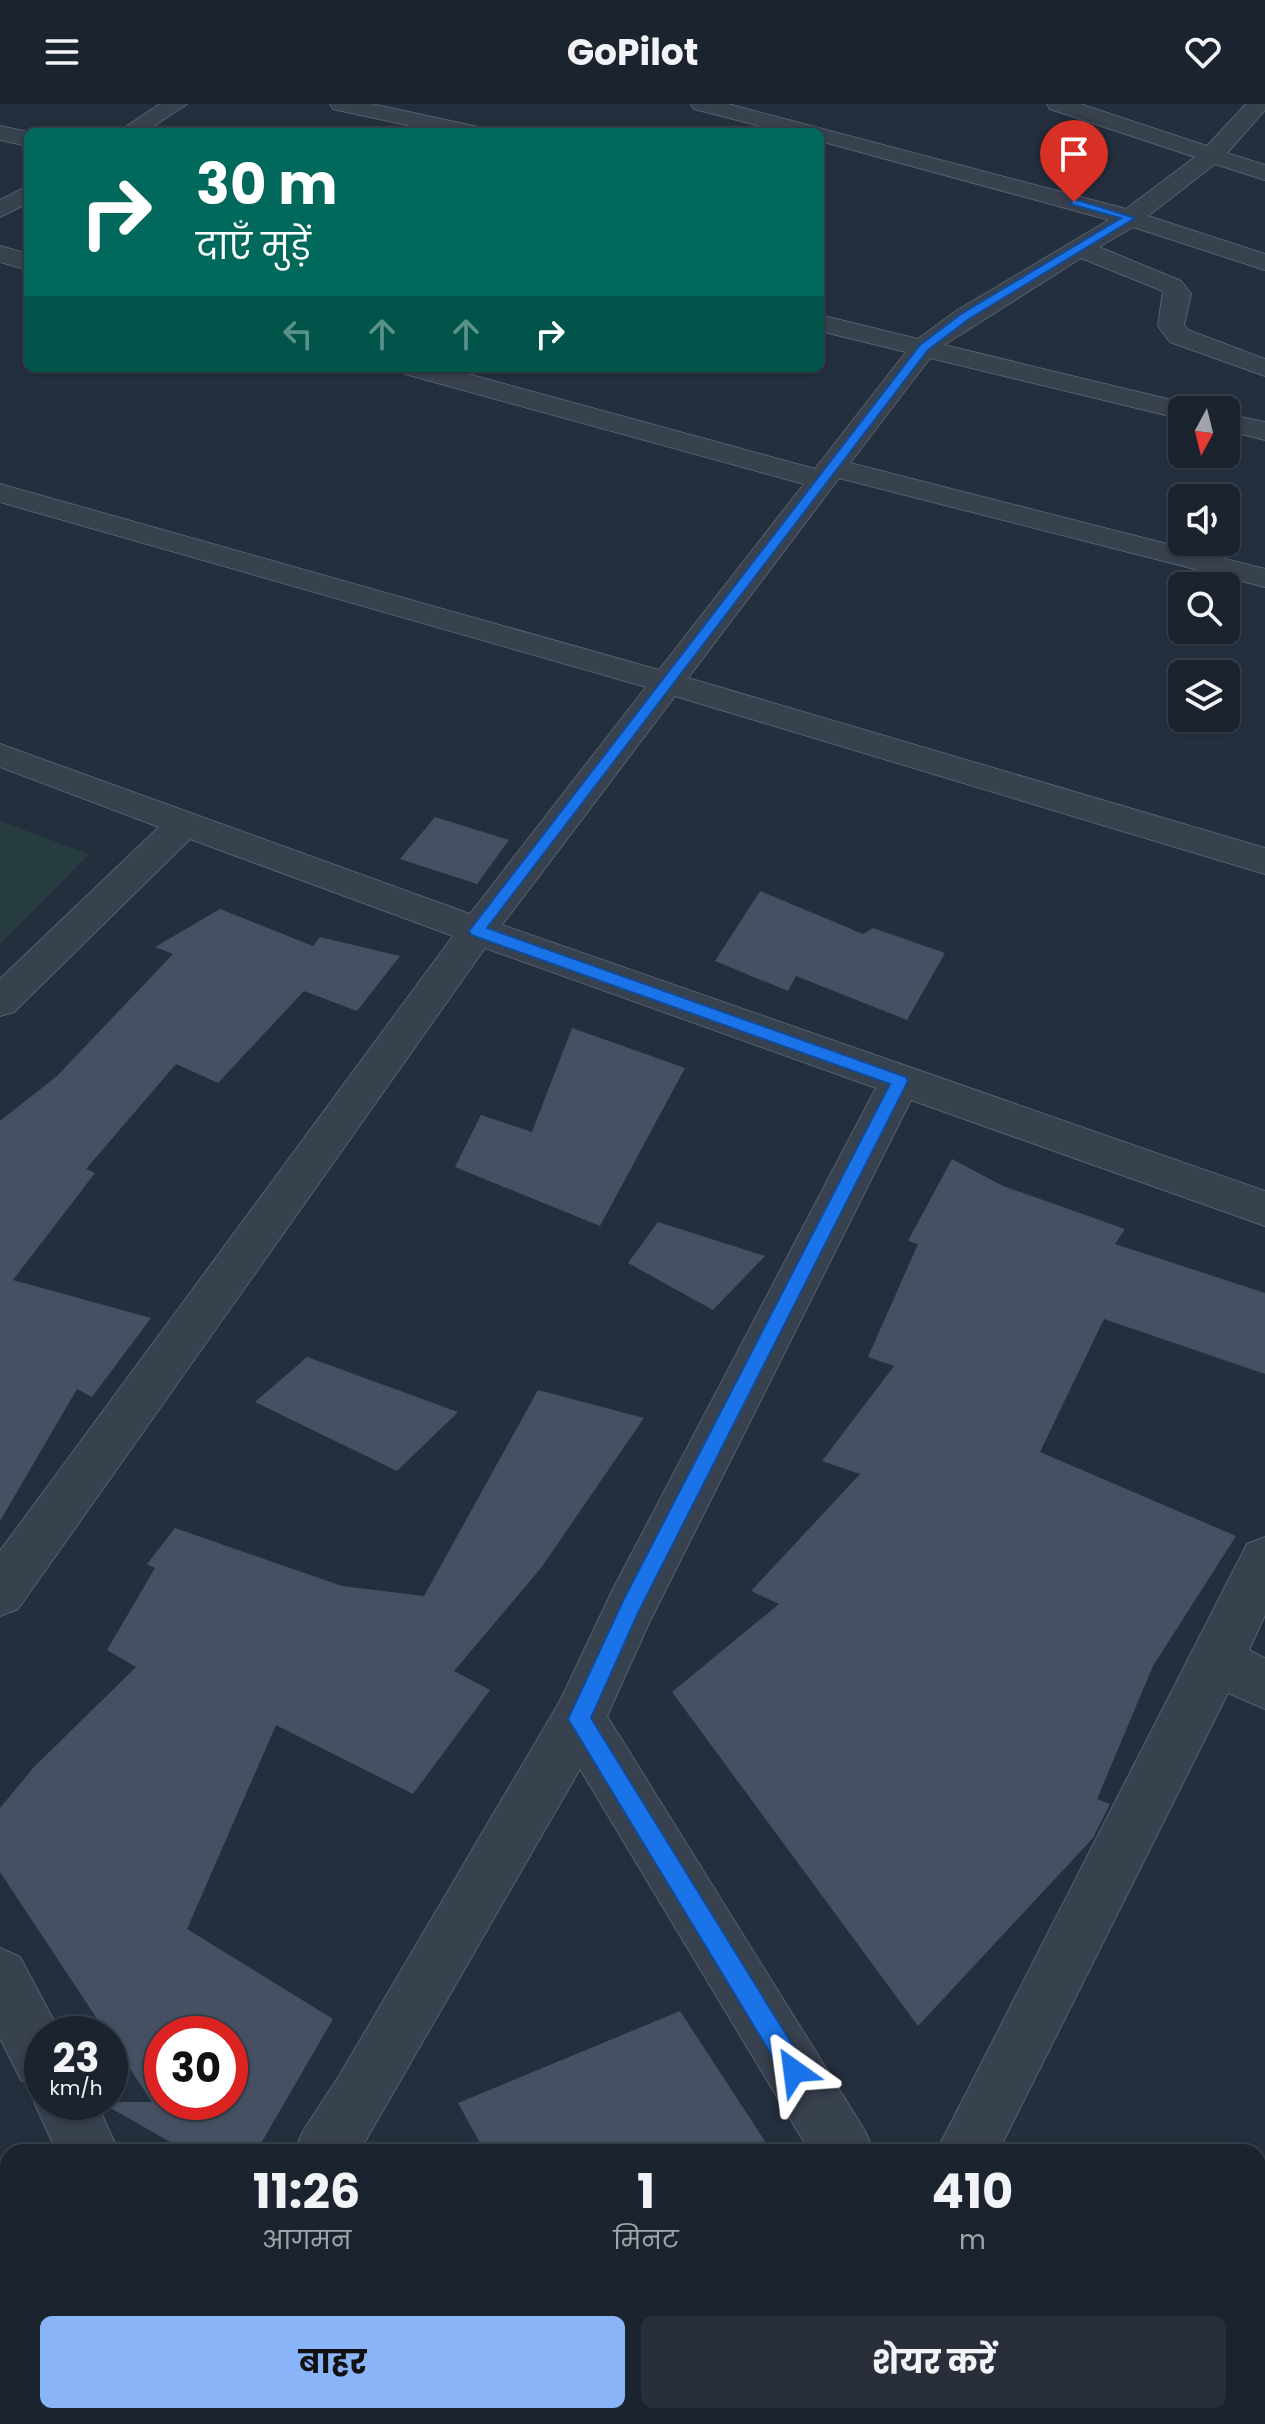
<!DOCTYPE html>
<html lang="hi">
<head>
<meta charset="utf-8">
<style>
	:root { --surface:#1b232e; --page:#282f3a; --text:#f1f3f6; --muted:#a0a4aa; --line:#39404a; --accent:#8ab4f8 }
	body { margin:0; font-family:Poppins,"Noto Sans Devanagari",sans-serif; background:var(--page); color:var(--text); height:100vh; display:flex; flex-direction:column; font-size:30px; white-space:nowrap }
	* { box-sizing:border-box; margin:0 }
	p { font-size:26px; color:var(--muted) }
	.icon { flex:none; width:44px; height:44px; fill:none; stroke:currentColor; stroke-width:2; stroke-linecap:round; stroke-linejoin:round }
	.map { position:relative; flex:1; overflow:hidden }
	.panel { position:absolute; left:0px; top:2040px; width:1266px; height:280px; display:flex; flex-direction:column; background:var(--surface); border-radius:24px 24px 0 0; box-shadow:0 2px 6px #0004,0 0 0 2px var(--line) }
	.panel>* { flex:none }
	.banner { position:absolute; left:24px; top:24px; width:800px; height:244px; border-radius:12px; box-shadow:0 2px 6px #0004,0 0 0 2px var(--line); background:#00695c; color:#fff; overflow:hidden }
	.needle { width:52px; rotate:187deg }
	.buttons { position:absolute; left:1168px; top:292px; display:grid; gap:16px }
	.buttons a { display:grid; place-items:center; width:72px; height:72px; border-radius:12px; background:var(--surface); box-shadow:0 2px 6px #0004,0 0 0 2px var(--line); font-size:40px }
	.speed { position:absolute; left:24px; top:1912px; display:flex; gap:16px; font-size:40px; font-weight:700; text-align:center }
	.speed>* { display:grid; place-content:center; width:104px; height:104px; border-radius:50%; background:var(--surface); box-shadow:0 2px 6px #0004,0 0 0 2px var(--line); line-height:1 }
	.speed small { font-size:20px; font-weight:400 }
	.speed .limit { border:12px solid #d22; background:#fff; color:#111 }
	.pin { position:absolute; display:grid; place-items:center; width:68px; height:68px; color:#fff; margin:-82px -34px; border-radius:50% 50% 50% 0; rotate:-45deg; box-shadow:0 0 8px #0007 }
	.pin .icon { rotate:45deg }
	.me { position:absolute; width:88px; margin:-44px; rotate:329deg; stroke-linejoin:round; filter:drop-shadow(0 0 6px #0008) }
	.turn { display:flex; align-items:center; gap:28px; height:168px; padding:0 40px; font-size:36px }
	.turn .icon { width:104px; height:104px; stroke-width:2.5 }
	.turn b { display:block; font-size:56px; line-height:68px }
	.lanes { display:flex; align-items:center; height:76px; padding:0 40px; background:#0003; justify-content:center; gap:40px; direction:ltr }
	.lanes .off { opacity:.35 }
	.eta { display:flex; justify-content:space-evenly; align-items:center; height:136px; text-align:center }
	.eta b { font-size:48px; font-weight:700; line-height:56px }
	.action { display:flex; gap:16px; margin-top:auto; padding:16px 40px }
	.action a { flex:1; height:92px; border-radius:12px; background:var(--accent); color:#111; font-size:32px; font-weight:700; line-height:92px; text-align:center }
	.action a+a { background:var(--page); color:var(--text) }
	header { display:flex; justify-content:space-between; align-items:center; height:104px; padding:0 40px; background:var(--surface); font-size:36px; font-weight:700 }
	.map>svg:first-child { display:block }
	.green { fill:#263c3f }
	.building { fill:#455162; fill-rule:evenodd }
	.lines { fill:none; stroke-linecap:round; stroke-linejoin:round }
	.minor-casing { stroke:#565f6c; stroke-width:2 }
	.minor { fill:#38414e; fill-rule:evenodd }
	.route { fill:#1a73e8; stroke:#114b97; stroke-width:2 }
</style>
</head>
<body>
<header><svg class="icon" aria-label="menu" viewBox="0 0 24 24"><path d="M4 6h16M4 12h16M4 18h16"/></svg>GoPilot<svg class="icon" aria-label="heart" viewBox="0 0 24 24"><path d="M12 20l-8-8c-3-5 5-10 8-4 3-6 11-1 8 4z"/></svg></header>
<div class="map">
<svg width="1265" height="2320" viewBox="0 0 1265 2320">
	<rect width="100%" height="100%" fill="#242f3e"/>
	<polygon class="green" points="0,717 89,750 0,840"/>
	<g class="building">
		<polygon points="435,713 509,736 477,780 400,755"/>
		<polygon points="760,787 863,830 873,824 945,849 907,916 796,872 788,887 715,857"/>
		<polygon points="220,805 313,842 320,833 400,852 357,907 304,887 218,979 176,960 86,1065 95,1069 13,1176 151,1214 92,1293 77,1285 0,1417 0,1017 57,972 173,850 155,843"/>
		<polygon points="572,924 685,964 600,1122 455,1063 481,1011 532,1028"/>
		<polygon points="952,1055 1003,1082 1125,1125 1115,1140 1265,1189 1265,1270 1104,1215 1040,1348 1236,1432 1153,1562 1097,1695 1110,1700 1093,1734 918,1922 672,1588 779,1500 751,1487 860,1370 822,1357 894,1262 868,1253 918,1140 908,1137"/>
		<polygon points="658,1118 765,1152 713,1206 628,1159"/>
		<polygon points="307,1253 458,1308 397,1367 255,1298"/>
		<path d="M538,1286L644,1314L541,1464L454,1567L490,1586L413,1690L276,1621L187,1825L333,1915L256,2048H188L100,1998H152L0,1768V1704L34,1663L136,1563L107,1546L155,1464L147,1460L175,1424L342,1482L424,1492ZM162,1930H230V1998H162Z"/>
		<polygon points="680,1907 772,2048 485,2048 458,1999"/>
	</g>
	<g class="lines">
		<defs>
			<g id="minor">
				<polygon points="160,0 187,0 145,28 118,28"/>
				<polygon points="330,0 372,0 478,23 481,28 439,28 333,5"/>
				<polygon points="691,0 728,0 1126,105 1195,53 1050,5 1047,0 1080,0 1207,42 1246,0 1265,0 1265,6 1227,49 1265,61 1265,76 1215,60 1148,112 1265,150 1265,166 1133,123 1099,143 1181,177 1191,190 1184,221 1188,226 1265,255 1265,272 1170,238 1158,222 1163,187 1081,154 944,241 1192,301 1195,306 1182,306 1182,315 930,254 850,359 1265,465 1265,483 839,374 688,574 1265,744 1265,770 675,592 502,821 1265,1087 1265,1122 911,996 649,1519 607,1612 865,2027 874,2048 810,2048 580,1665 359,2048 294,2048 303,2027 339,1972 560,1597 613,1485 876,984 485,844 18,1505 0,1512 0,1447 453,832 190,735 14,908 0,912 0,875 159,723 0,663 0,640 470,810 646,583 0,398 0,380 659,566 804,380 405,270 401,264 446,264 815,365 906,248 820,227 820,211 918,235 956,207 1109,116 820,37 820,28 784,28 694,5"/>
				<polygon points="0,22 28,28 28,42 0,36"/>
				<polygon points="28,82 28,99 0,113 0,96"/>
				<polygon points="0,142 28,150 28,166 0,158"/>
				<polygon points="1226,310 1265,318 1265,336 1226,326"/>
				<polygon points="1265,1433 1265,1511 1249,1546 1265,1554 1265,1605 1228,1589 998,2048 936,2048 1247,1440"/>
				<polygon points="0,1844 20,1853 61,1930 42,1930 42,1998 96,1998 119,2048 57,2048 34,1998 40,1984 21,1976 0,1934"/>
				<polygon points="163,2312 229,2312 231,2320 165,2320"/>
				<polygon points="959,2312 1027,2312 1030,2320 962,2320"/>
			</g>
		</defs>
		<use href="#minor" class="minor-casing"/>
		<use href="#minor" class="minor"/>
	</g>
	<polygon class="route" points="1074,95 1135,114 969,215 928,246 487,824 906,973 908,977 638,1509 591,1614 803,1958 806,1967 803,1975 794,1979 786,1975 568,1615 624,1495 890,980 471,831 469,827 920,241 961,210 1121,114 1070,100"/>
</svg>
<div class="buttons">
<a><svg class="needle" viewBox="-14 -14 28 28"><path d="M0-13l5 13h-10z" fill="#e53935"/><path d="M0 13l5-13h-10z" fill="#a0a4aa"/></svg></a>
<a><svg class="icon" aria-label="sound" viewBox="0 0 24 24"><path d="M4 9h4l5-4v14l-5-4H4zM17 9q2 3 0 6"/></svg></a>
<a><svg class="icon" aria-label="search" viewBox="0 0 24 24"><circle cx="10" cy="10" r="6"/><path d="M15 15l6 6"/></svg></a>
<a><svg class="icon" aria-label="layers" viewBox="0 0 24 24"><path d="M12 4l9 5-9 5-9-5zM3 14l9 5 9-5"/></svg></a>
</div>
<div class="speed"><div>23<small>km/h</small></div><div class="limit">30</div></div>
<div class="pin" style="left:1074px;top:98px;background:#d93025"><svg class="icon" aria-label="arrive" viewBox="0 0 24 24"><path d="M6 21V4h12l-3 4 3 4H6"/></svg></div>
<svg class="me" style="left:794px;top:1967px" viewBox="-20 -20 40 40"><path d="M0-17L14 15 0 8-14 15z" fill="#1a73e8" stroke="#fff" stroke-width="4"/></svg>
<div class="banner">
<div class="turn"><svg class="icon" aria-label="right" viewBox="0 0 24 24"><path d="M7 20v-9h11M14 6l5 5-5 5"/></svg><div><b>30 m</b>दाएँ मुड़ें</div></div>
<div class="lanes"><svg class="icon off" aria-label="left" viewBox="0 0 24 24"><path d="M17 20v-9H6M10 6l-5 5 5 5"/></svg><svg class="icon off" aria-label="ahead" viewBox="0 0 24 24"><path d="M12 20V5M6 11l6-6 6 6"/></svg><svg class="icon off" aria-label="ahead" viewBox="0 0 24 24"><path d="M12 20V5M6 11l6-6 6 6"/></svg><svg class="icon" aria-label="right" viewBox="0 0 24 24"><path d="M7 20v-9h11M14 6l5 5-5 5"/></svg></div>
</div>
<section class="panel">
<div class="eta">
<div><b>11:26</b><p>आगमन</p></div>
<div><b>1</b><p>मिनट</p></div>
<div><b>410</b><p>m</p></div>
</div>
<div class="action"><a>बाहर</a><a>शेयर करें</a></div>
</section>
</div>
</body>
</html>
